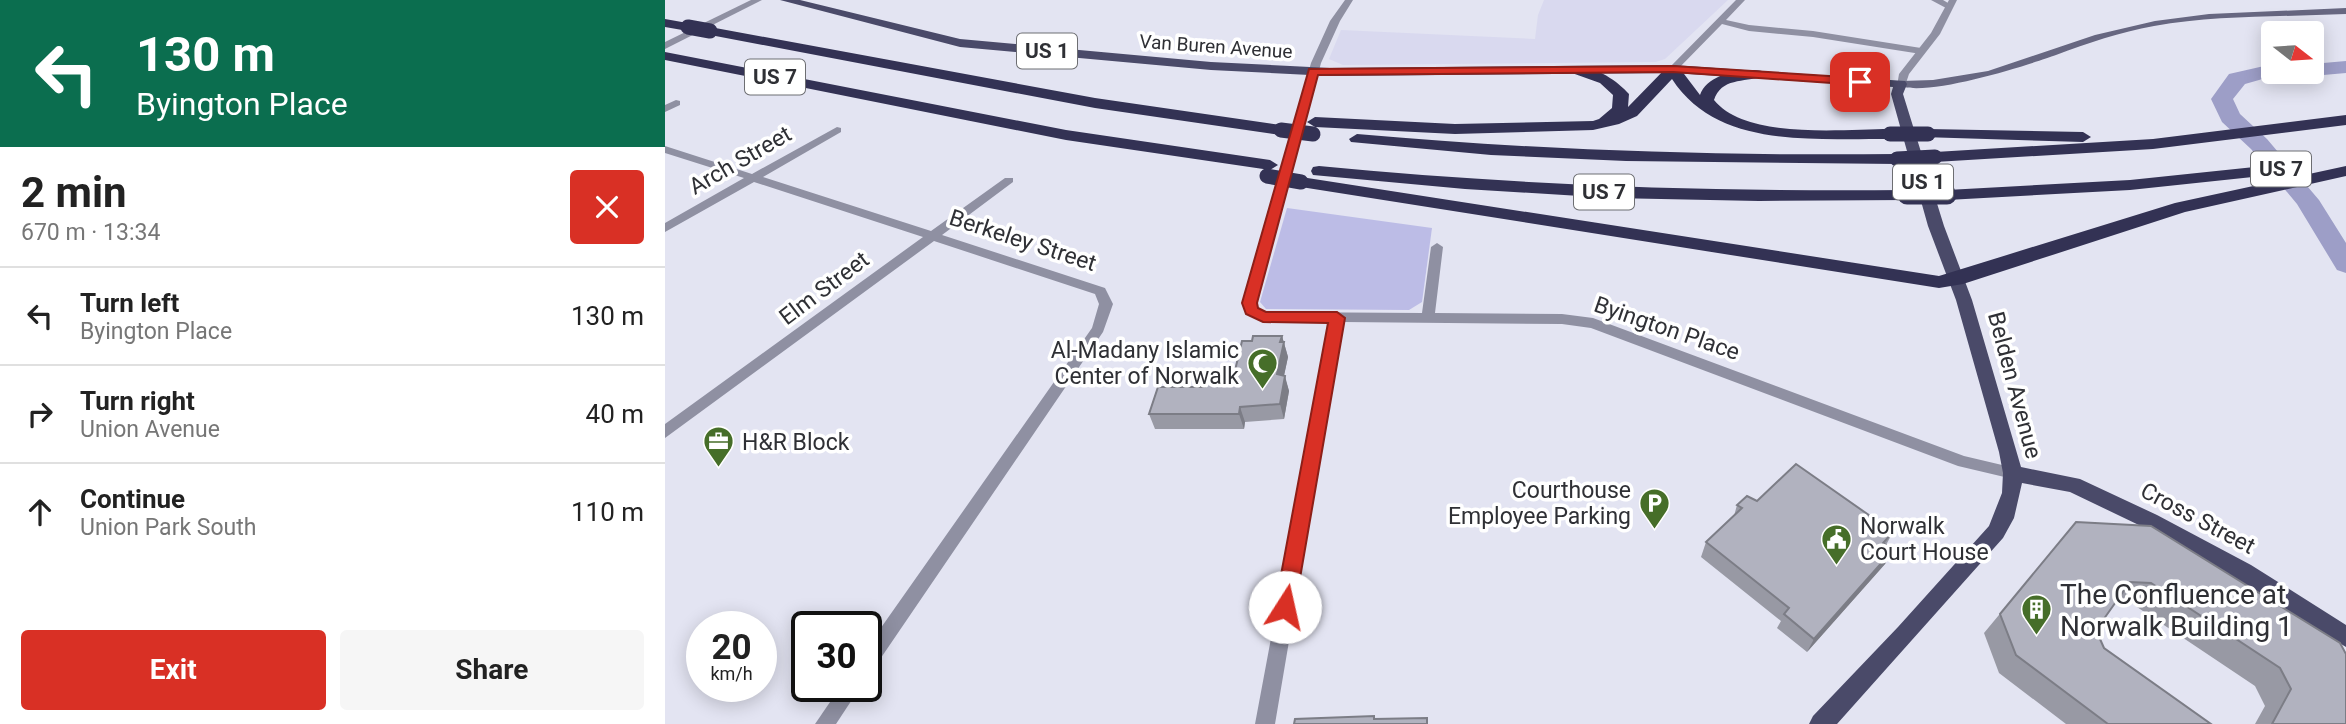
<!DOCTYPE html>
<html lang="en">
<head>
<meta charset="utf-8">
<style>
	:root { --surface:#fff; --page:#f6f6f6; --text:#222; --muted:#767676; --line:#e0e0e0; --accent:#d93025 }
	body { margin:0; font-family:Roboto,sans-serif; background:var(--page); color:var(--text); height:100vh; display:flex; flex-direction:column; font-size:26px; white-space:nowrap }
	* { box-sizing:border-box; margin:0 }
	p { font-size:23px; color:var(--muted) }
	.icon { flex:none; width:38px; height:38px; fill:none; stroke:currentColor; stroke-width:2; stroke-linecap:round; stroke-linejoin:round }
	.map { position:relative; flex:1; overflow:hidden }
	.details { display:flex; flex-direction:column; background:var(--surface); width:665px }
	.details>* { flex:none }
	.banner { background:#0b6e4f; color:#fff; overflow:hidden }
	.needle { width:46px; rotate:107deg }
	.controls { position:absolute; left:1596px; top:21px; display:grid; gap:14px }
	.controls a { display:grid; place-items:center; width:63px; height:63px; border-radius:7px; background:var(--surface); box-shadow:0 4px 18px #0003; font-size:35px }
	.speed { position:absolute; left:21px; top:611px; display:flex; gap:14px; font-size:35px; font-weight:700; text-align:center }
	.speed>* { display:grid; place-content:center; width:91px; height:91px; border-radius:50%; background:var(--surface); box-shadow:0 4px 18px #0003; line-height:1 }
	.speed small { font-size:18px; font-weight:400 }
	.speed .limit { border:4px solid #111; border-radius:10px; background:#fff; color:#111 }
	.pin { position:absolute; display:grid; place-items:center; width:60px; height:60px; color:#fff; margin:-30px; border-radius:14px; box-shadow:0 4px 10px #0006 }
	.me { position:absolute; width:77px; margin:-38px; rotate:10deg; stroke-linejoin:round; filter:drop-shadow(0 0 5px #0008) }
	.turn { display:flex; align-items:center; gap:24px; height:147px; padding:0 21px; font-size:32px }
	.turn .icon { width:91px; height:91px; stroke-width:2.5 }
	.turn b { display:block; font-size:49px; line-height:60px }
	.round { display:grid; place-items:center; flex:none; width:74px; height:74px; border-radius:7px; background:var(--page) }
	.headline { display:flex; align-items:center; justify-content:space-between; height:119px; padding:0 21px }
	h1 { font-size:42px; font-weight:700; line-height:52px }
	.button { display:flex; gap:14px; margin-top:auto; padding:14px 21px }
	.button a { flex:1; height:80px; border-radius:7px; background:var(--accent); color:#fff; font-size:28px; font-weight:700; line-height:80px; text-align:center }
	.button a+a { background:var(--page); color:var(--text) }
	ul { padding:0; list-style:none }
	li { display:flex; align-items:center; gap:21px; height:98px; padding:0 21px; border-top:2px solid var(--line) }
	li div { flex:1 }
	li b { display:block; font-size:26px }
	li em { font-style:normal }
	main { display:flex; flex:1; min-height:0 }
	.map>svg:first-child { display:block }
	.built { fill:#d9d9ef }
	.green { fill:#bcbce6 }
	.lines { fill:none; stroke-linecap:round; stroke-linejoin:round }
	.river { fill:#9d9ec7; fill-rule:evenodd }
	.minor { fill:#8f90a2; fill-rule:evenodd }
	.tertiary { fill:#8f90a2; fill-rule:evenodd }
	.secondary { fill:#676781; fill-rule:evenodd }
	.primary { fill:#4a4a69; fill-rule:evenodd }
	.motorway { fill:#333254; fill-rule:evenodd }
	.motorway-bridge-far1 { stroke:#333254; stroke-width:15 }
	.motorway-bridge { stroke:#333254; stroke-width:19 }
	.wall { fill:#9899a4 }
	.shaded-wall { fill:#7c7d86 }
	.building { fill:#b1b2bf; stroke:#7c7d86; stroke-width:2 }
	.route { fill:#d93025; stroke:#8d1f18; stroke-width:2 }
	.labels { text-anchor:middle; stroke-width:7; stroke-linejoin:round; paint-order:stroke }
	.far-street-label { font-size:19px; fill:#2f3035; stroke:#fff }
	.shield { fill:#fff; stroke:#6d6e72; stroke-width:2 }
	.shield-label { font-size:21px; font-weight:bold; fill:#2f3035 }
	.street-label { font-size:23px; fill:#2f3035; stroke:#fff }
	.poi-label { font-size:23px; fill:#2f3035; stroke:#fff; text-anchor:end }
	.near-poi-label { font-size:28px; fill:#2f3035; stroke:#fff; text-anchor:start }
</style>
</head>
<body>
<main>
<section class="details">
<div class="banner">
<div class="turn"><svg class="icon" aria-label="left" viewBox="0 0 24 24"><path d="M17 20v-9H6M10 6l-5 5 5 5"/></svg><div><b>130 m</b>Byington Place</div></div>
</div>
<div class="headline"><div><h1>2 min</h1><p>670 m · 13:34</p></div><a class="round" style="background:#d93025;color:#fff"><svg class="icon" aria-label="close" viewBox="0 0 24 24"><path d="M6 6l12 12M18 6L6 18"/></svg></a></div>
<ul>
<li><svg class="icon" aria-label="left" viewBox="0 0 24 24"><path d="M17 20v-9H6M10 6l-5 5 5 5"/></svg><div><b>Turn left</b><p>Byington Place</p></div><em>130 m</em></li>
<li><svg class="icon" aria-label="right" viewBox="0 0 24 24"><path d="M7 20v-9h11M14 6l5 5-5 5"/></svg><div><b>Turn right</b><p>Union Avenue</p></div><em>40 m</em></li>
<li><svg class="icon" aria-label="ahead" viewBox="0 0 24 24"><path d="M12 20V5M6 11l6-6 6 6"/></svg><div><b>Continue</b><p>Union Park South</p></div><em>110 m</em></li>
</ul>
<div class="button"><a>Exit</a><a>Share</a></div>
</section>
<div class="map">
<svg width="1681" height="724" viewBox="0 0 1681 724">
	<rect width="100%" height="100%" fill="#e3e4f2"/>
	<polygon class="built" points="879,0 1063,0 1000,59 991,62 678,65 664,59 676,30 870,39 873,15"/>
	<polygon class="green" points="622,208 767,228 757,302 744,310 601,309 595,302"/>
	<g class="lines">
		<g class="river">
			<polygon points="1681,61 1681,73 1647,76 1638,72 1647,72 1647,64"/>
			<polygon points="1608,64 1608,72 1617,72 1615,74 1580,84 1568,99 1575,114 1602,139 1654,200 1681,243 1681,273 1672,270 1632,204 1586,149 1557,122 1546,99 1564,74"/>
		</g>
		<g class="minor">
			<polygon points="86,0 97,0 0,49 0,42"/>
			<polygon points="680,0 688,0 675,21 656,63 592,303 594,310 605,312 757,313 766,247 772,243 778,247 770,313 897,314 928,318 1299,456 1354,469 1356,473 1354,477 1348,479 1293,466 926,328 897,324 678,322 610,724 590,724 665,322 605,322 584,316 578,303 646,63 665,21"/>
			<polygon points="1071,0 1080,0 1061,20 1084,25 1148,31 1256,48 1261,51 1256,54 1148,37 1084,31 1057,24 1011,71 1005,71 1005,67"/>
			<polygon points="1266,0 1278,0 1288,6 1281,8"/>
			<polygon points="11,100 15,101 15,105 0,112 0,105"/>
			<polygon points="172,127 176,128 176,132 98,177 266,231 340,178 348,178 348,182 277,235 440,288 448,304 438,332 207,671 201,674 201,649 427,328 434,304 430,294 269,241 0,438 0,424 258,237 89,182 0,232 0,223 79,178 0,153 0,146 87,174"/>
			<polygon points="176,686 196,686 171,724 150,724"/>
		</g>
		<polygon class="tertiary" points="1284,0 1292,0 1275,34 1244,74 1240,86 1232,86 1234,74 1266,33"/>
		<path class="secondary" d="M1681,8V14C1617,17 1552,15 1489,26C1455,32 1423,43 1391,55C1363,65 1255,100 1231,84L1236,81L1268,80L1323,71L1430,35L1490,21L1544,14Z"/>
		<polygon class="primary" points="115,0 135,0 295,39 546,62 665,68 1008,65 1240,81 1242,84 1238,94 1279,226 1307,300 1356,467 1415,479 1492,515 1586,565 1681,625 1681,647 1570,579 1478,527 1405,492 1357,483 1349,518 1338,538 1172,724 1144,724 1148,716 1233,627 1324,526 1337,493 1338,473 1334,452 1291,300 1263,226 1226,94 1228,87 1008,73 665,76 546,70 295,47"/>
		<g class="motorway">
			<polygon points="0,19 28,24 30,27 23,31 0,27"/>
			<polygon points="45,27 430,98 616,125 624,130 616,135 430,108 40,34 40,28"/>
			<polygon points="0,52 401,130 605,160 613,165 605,170 401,140 0,60"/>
			<path d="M1008,65L1013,66L1035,95C1042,74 1078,67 1097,71L1099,74L1097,77C1079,82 1056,78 1049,100C1081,140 1178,129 1225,129L1233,134L1225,139C1151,138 1053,150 1007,79L972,116L954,124L928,130L790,134L650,127L642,122L650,117L790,124L928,121L934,119L947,108L948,95L935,83L907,73L905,70L907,67C926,63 952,80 964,94L963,107L1003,66Z"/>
			<polygon points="1681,115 1681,125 1488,149 1270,162 1262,157 1270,152 1488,139"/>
			<polygon points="1263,129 1418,132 1426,137 1418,142 1257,137 1255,134 1257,131"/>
			<path d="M692,134C872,150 1051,156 1232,154L1240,159L1232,164L961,161L826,155L686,142L684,139Z"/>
			<polygon points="1629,163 1637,168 1635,172 1465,190 1282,200 1273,195 1282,190 1465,180"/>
			<path d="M654,166C850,185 1045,192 1242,190L1251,195L1242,200L1094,201L947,198L800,189L648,175L646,171L648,167Z"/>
			<polygon points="1681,166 1681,176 1520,212 1298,284 1274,288 636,187 627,182 636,177 1274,276 1510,203"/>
		</g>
		<g class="motorway-bridge-far1">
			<polyline points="23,27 45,31"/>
			<polyline points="616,130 648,134"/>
			<polyline points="1225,134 1263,134"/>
			<polyline points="1232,159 1270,157"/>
			<polyline points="602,176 636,182"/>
		</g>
		<polyline class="motorway-bridge" points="1242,195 1282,195"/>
	</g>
	<g class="wall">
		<polygon points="617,336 623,357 619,375 624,391 619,419 580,422 579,429 490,429 484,414 540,387 567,383 587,341"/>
		<polygon points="1092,501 1228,532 1221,545 1228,550 1220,564 1142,652 1112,628 1116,621 1036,557 1041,542 1069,516 1072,505"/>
		<polygon points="1411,522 1486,526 1681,724 1590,724 1600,706 1590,686 1466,603 1451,602 1431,630 1439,648 1546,724 1401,724 1334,673 1319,633"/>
	</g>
	<g class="shaded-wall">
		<polygon points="617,336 623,357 616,390 612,374"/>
		<polygon points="620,376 624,391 619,419 615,404"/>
		<polygon points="575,407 580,422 579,429 574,414"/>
		<polygon points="1228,550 1220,564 1142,652 1149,639"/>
	</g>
	<g class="building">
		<polygon points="588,336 617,336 615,342 619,342 612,374 620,376 615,404 575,407 574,414 484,414 493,387 540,387 541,383 567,383 577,341 587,341"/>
		<polygon points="1131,464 1228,532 1218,543 1228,550 1149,639 1119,614 1124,608 1041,542 1077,508 1072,505 1082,496 1092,501"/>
		<polygon points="1411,522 1486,526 1675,643 1681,654 1681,724 1607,724 1626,689 1615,668 1486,583 1465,582 1431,630 1439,648 1546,724 1443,724 1351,655 1335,614"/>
		<polygon points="709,716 709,719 762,718 762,724 629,724 630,719"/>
	</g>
	<polygon class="route" points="1008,66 1195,78 1201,82 1195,85 1008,72 653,75 592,303 593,308 601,312 672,312 680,318 630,607 627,613 620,616 613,613 610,607 663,323 598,322 581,314 577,303 644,69"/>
	<defs>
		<symbol id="mosque-pin" viewBox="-11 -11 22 30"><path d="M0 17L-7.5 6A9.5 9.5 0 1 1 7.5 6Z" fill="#466e29" stroke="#fff"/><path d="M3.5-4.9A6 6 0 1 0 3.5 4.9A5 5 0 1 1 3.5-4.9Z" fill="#fff"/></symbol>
		<symbol id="office-pin" viewBox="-11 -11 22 30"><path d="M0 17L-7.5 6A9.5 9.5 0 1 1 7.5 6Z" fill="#466e29" stroke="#fff"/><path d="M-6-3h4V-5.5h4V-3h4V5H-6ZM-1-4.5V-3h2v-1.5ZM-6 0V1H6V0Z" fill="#fff"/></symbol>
		<symbol id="parking-pin" viewBox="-11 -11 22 30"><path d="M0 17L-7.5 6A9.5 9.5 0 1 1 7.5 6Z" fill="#466e29" stroke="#fff"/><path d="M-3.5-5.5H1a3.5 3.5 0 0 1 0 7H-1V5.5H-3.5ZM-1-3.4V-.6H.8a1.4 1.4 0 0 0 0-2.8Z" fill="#fff"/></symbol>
		<symbol id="civic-pin" viewBox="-11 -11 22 30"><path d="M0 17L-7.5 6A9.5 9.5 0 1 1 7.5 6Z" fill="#466e29" stroke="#fff"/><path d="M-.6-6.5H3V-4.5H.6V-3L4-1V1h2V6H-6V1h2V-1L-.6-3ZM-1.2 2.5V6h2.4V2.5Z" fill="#fff"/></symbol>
		<symbol id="building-pin" viewBox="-11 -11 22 30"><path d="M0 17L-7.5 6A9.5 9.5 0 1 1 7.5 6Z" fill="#466e29" stroke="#fff"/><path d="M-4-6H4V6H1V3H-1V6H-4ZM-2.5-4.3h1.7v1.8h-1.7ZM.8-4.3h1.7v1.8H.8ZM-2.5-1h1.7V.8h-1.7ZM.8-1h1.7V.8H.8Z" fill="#fff"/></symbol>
	</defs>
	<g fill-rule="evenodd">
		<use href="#mosque-pin" x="580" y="346" width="35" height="47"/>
		<use href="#office-pin" x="36" y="424" width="35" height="47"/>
		<use href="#parking-pin" x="972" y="486" width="35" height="47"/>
		<use href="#civic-pin" x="1154" y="522" width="35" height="47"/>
		<use href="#building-pin" x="1354" y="592" width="35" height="47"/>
	</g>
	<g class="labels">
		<g class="far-street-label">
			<text transform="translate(551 46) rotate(4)" y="7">Van Buren Avenue</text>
		</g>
		<g class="shield">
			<rect x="352" y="33.5" width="60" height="35" rx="5"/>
			<rect x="80" y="59.5" width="60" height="35" rx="5"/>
			<rect x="1586" y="151.5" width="60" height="35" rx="5"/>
			<rect x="1228" y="164.5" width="60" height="35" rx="5"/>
			<rect x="909" y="174.5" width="60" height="35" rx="5"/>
		</g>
		<g class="shield-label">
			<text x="382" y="58">US 1</text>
			<text x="110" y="84">US 7</text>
			<text x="1616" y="176">US 7</text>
			<text x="1258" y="189">US 1</text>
			<text x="939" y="199">US 7</text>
		</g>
		<g class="street-label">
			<text transform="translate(75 160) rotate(-30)" y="8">Arch Street</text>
			<text transform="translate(358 240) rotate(18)" y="8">Berkeley Street</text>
			<text transform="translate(159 288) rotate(-37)" y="8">Elm Street</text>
			<text transform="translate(1002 328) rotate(19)" y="8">Byington Place</text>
			<text transform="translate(1350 385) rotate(75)" y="8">Belden Avenue</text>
			<text transform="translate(1533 518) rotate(28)" y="8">Cross Street</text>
		</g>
		<g class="poi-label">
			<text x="574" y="358">Al-Madany Islamic<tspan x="574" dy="26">Center of Norwalk</tspan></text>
			<text x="77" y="450" text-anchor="start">H&amp;R Block</text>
			<text x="966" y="498">Courthouse<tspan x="966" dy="26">Employee Parking</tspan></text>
			<text x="1195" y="534" text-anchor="start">Norwalk<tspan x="1195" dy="26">Court House</tspan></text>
		</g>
		<g class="near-poi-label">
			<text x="1395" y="604">The Confluence at<tspan x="1395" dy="32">Norwalk Building 1</tspan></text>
		</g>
	</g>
</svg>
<div class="controls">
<a><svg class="needle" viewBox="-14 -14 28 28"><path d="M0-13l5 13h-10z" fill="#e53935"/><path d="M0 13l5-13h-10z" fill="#767676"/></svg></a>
</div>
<div class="speed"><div>20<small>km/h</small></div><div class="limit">30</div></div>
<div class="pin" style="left:1195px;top:82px;background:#d93025"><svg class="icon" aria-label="arrive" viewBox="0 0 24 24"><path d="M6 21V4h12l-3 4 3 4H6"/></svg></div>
<svg class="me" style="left:620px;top:607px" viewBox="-20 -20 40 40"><circle r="19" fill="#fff"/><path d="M0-13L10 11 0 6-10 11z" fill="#d93025"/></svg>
</div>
</main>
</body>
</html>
